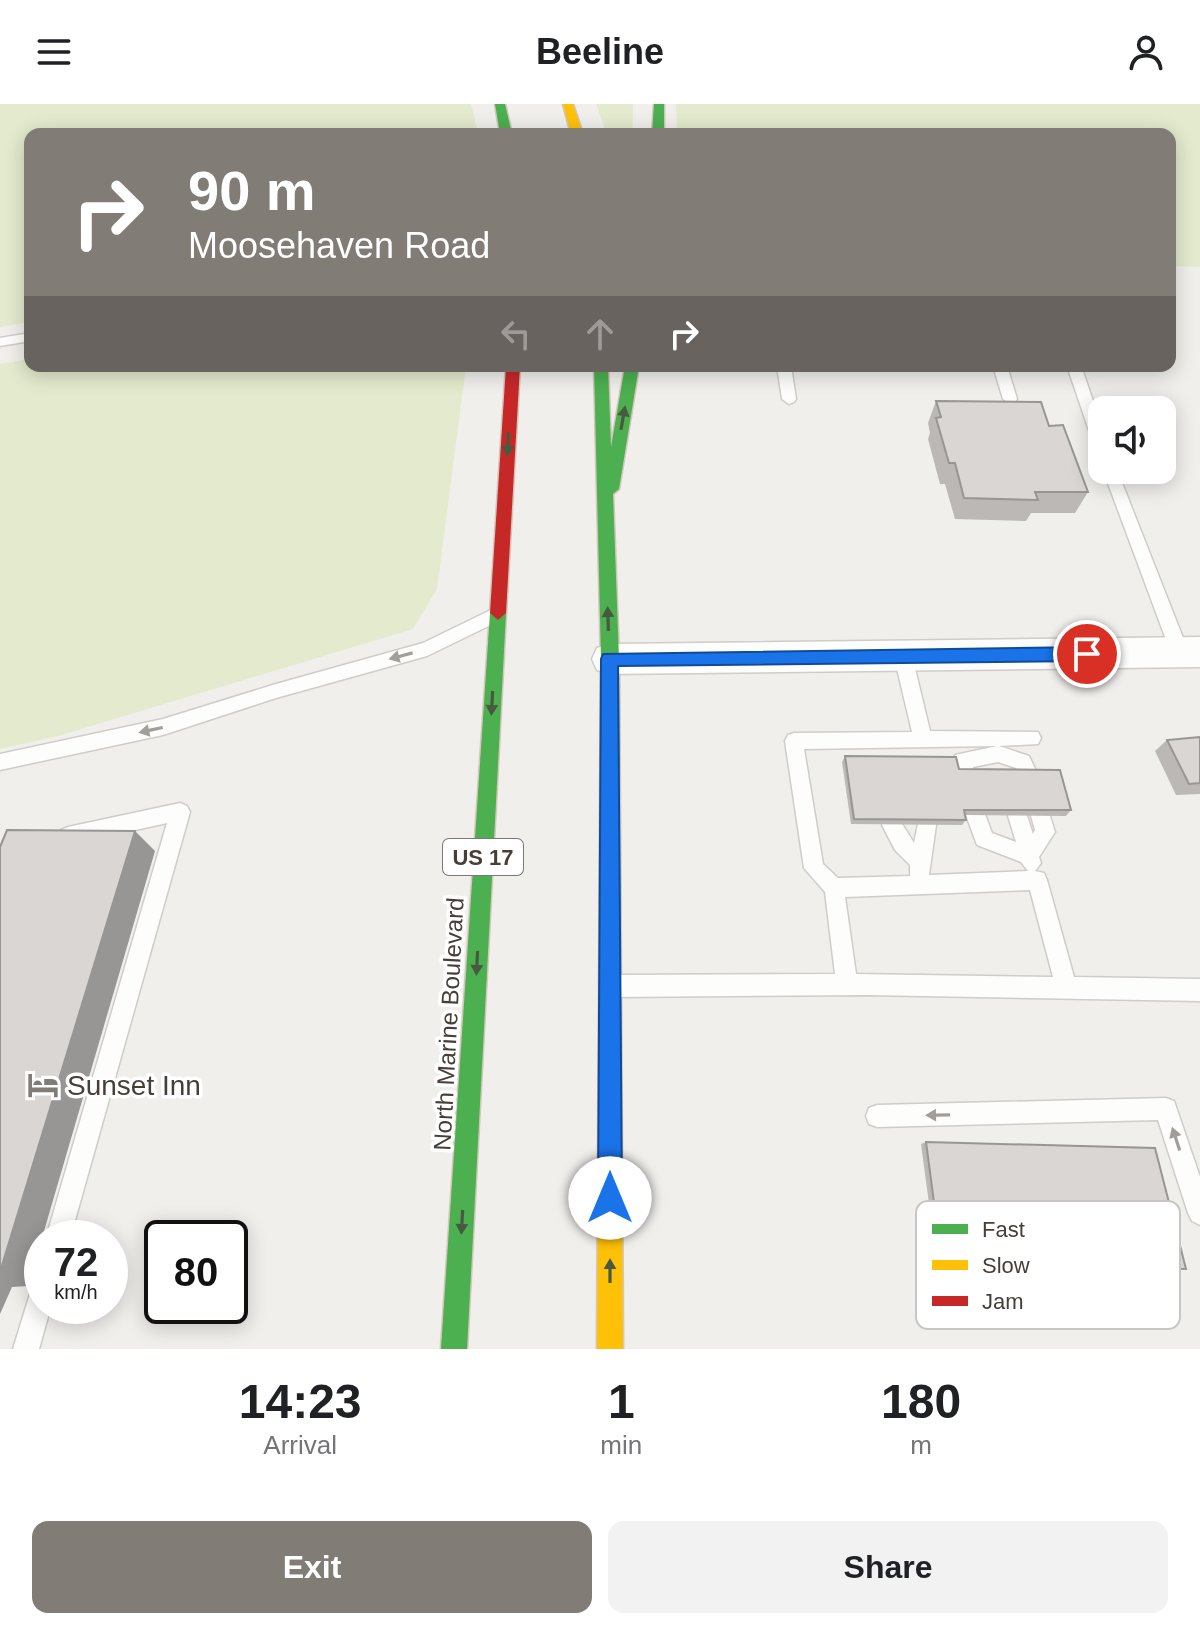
<!DOCTYPE html>
<html lang="en">
<head>
<meta charset="utf-8">
<style>
	:root { --surface:#fff; --page:#f2f2f2; --text:#202124; --muted:#757577; --accent:#827c77 }
	body { margin:0; font-family:Arial,sans-serif; background:var(--page); color:var(--text); height:100vh; display:flex; flex-direction:column; font-size:30px; white-space:nowrap }
	* { box-sizing:border-box; margin:0 }
	p { font-size:26px; color:var(--muted) }
	.icon { flex:none; width:44px; height:44px; fill:none; stroke:currentColor; stroke-width:2; stroke-linecap:round; stroke-linejoin:round }
	.map { position:relative; height:1245px; overflow:hidden }
	.sheet { display:flex; flex-direction:column; background:var(--surface); flex:1 }
	.sheet>* { flex:none }
	.top-card { position:absolute; left:24px; top:24px; width:1152px; height:244px; border-radius:16px; box-shadow:0 4px 20px #0003; background:#827c77; color:#fff; overflow:hidden }
	.controls { position:absolute; left:1088px; top:292px; display:grid; gap:16px }
	.controls a { display:grid; place-items:center; width:88px; height:88px; border-radius:16px; background:var(--surface); box-shadow:0 4px 20px #0003; font-size:40px }
	.speed { position:absolute; left:24px; top:1116px; display:flex; gap:16px; font-size:40px; font-weight:700; text-align:center }
	.speed>* { display:grid; place-content:center; width:104px; height:104px; border-radius:50%; background:var(--surface); box-shadow:0 4px 20px #0003; line-height:1 }
	.speed small { font-size:20px; font-weight:400 }
	.speed .limit { border:4px solid #111; border-radius:12px; background:#fff; color:#111 }
	.pin { position:absolute; display:grid; place-items:center; width:68px; height:68px; color:#fff; margin:-34px; border:4px solid #fff; border-radius:50%; box-shadow:0 2px 8px #0007 }
	.me { position:absolute; width:88px; margin:-44px; rotate:0deg; stroke-linejoin:round; filter:drop-shadow(0 0 6px #0008) }
	.turn { display:flex; align-items:center; gap:28px; height:168px; padding:0 32px; font-size:36px }
	.turn .icon { width:104px; height:104px; stroke-width:2.5 }
	.turn b { display:block; font-size:56px; line-height:68px }
	.lanes { display:flex; align-items:center; height:76px; padding:0 32px; background:#0003; justify-content:center; gap:40px; direction:ltr }
	.lanes .off { opacity:.35 }
	.eta { display:flex; justify-content:space-evenly; align-items:center; height:136px; text-align:center }
	.eta b { font-size:48px; font-weight:700; line-height:56px }
	.primary-button { display:flex; gap:16px; margin-top:auto; padding:16px 32px }
	.primary-button a { flex:1; height:92px; border-radius:16px; background:var(--accent); color:#fff; font-size:32px; font-weight:700; line-height:92px; text-align:center }
	.primary-button a+a { background:var(--page); color:var(--text) }
	header { display:flex; justify-content:space-between; align-items:center; height:104px; padding:0 32px; background:var(--surface); font-size:36px; font-weight:700 }
	.map>svg:first-child { display:block }
	.green { fill:#e3eacd }
	.lines { fill:none; stroke-linecap:round; stroke-linejoin:round }
	.lane-casing { stroke:#cfccc9; stroke-width:3 }
	.street-casing { stroke:#cfccc9; stroke-width:3 }
	.fast-casing { stroke:#d3c7ba; stroke-width:3 }
	.slow-casing { stroke:#d3c7ba; stroke-width:3 }
	.jam-casing { stroke:#d3c7ba; stroke-width:3 }
	.lane { fill:#fdfdfc; fill-rule:evenodd }
	.street { fill:#fdfdfc; fill-rule:evenodd }
	.fast { fill:#4caf50; fill-rule:evenodd }
	.slow { fill:#ffc107; fill-rule:evenodd }
	.jam { fill:#c62828; fill-rule:evenodd }
	.wall { fill:#bbb8b5 }
	.shaded-wall { fill:#989694 }
	.building { fill:#d9d6d3; stroke:#989694; stroke-width:2 }
	.oneway { fill:#485a3e }
	.oneway2 { fill:#a29e9a }
	.route { fill:#1a73e8; stroke:#114b97; stroke-width:2 }
	.labels { text-anchor:middle; stroke-width:7; stroke-linejoin:round; paint-order:stroke }
	.shield { fill:#fff; stroke:#7e7874; stroke-width:2 }
	.shield-label { font-size:22px; font-weight:bold; fill:#473e38 }
	.street-label { font-size:24px; fill:#473e38; stroke:#fff }
	.near-poi-label { font-size:28px; fill:#473e38; stroke:#fff; text-anchor:start }
	.key { fill:#fff; stroke:#c8c5c3; stroke-width:2 }
	.key-label { font-size:22px; fill:#473e38 }
</style>
</head>
<body>
<header><svg class="icon" aria-label="menu" viewBox="0 0 24 24"><path d="M4 6h16M4 12h16M4 18h16"/></svg>Beeline<svg class="icon" aria-label="person" viewBox="0 0 24 24"><circle cx="12" cy="8" r="4"/><path d="M4 21q1-7 8-7t8 7"/></svg></header>
<div class="map">
<svg width="1200" height="1245" viewBox="0 0 1200 1245">
	<rect width="100%" height="100%" fill="#f1efec"/>
	<g class="green">
		<polygon points="0,0 471,0 478,30 30,30 30,218 0,223"/>
		<polygon points="596,0 633,0 633,30 607,30"/>
		<polygon points="676,0 1200,0 1200,163 1170,162 1170,30 677,30"/>
		<polygon points="30,255 30,262 466,262 437,485 413,525 58,632 0,645 0,260"/>
	</g>
	<g class="lines">
		<defs>
			<g id="lane">
				<polygon points="30,229 30,237 0,242 0,234"/>
				<polygon points="777,262 791,262 796,295 794,298 789,300 782,295"/>
				<polygon points="993,262 1007,262 1017,295 1015,298 1010,300 1003,295"/>
				<polygon points="1067,262 1081,262 1102,323 1102,349 1095,344"/>
				<polygon points="1103,366 1117,366 1189,549 1186,554 1174,554 1171,549"/>
				<polygon points="497,503 503,505 505,510 503,515 427,552 276,594 163,631 0,666 0,650 163,615 276,580 423,539"/>
				<path d="M903,545L909,547L912,552L930,627L1038,628L1041,634L1038,640L999,642L1029,652L1038,671L1036,677L1029,679L1022,677L1016,664L998,658L973,663L974,671L972,677L965,679L958,677L953,657L955,651L997,642L804,645L823,760L838,774L910,772V761L895,746L882,721L885,715L892,712L899,715L914,739L919,715L926,712L933,715L936,721L929,771L1028,767L1021,758L977,741L966,711L969,705L976,702L983,705L992,729L1016,738L1008,712L1011,706L1018,703L1025,706L1033,730L1035,726L1031,712L1034,706L1041,703L1048,706L1055,728L1039,753L1041,759L1035,767L1044,769L1047,776L1074,873L1200,875V897L867,891L613,893L606,889L602,882L606,875L613,871L835,870L825,788L804,764L785,637L788,631L794,629L912,628L894,552L897,547ZM1030,786L1053,873L856,870L845,793Z"/>
				<polygon points="180,699 187,702 190,708 70,1134 46,1134 167,719 68,741 61,738 58,732 61,726 68,723"/>
				<polygon points="1166,994 1174,997 1200,1073 1200,1121 1192,1117 1188,1109 1158,1016 877,1023 869,1020 866,1012 869,1004 877,1001"/>
				<polygon points="42,1177 42,1202 51,1202 39,1245 13,1245 33,1180"/>
			</g>
			<polygon id="street" points="1200,533 1200,563 610,570 597,566 592,555 597,544 610,540"/>
			<g id="fast">
				<polygon points="495,0 505,0 512,30 500,30"/>
				<polygon points="654,0 664,0 664,30 652,30"/>
				<polygon points="594,262 608,262 611,343 625,262 639,262 619,385 613,390 619,555 622,1072 618,1080 610,1084 602,1080 598,1072 601,555"/>
				<polygon points="498,502 506,509 467,1245 441,1245 490,509"/>
			</g>
			<g id="slow">
				<polygon points="563,0 573,0 583,30 571,30"/>
				<polygon points="610,1060 618,1064 622,1072 623,1245 597,1245 598,1072 602,1064"/>
			</g>
			<polygon id="jam" points="506,262 520,262 506,509 498,516 490,509"/>
		</defs>
		<use href="#lane" class="lane-casing"/>
		<use href="#street" class="street-casing"/>
		<use href="#fast" class="fast-casing"/>
		<use href="#slow" class="slow-casing"/>
		<use href="#jam" class="jam-casing"/>
		<use href="#lane" class="lane"/>
		<use href="#street" class="street"/>
		<use href="#fast" class="fast"/>
		<use href="#slow" class="slow"/>
		<use href="#jam" class="jam"/>
	</g>
	<g class="wall">
		<polygon points="936,297 1049,322 1088,388 1075,409 1031,409 1026,417 955,415 945,380 940,380 928,335 930,329 928,319"/>
		<polygon points="1200,633 1200,690 1176,691 1155,647 1167,636"/>
		<polygon points="845,652 959,665 1071,706 1066,712 965,711 966,716 962,721 851,720 842,658"/>
		<polygon points="926,1038 1178,1165 937,1159 921,1040"/>
	</g>
	<polygon class="shaded-wall" points="135,727 155,747 28,1182 12,1183 0,1210 0,1168"/>
	<g class="building">
		<polygon points="936,297 1041,298 1049,322 1063,321 1088,388 1035,388 1038,396 964,394 955,359 949,359 936,314 941,313"/>
		<polygon points="1200,633 1200,679 1189,680 1167,636"/>
		<polygon points="845,652 956,653 959,665 1060,666 1071,706 964,706 966,716 854,715"/>
		<polygon points="7,726 135,727 0,1168 0,743"/>
		<polygon points="926,1038 1155,1044 1186,1165 942,1159"/>
	</g>
	<defs><path id="oneway-solid" d="M-6-.8H1V-3.2L6.5 0L1 3.2V.8H-6Z" transform="scale(2)"/></defs>
	<g class="oneway">
		<use href="#oneway-solid" transform="translate(623 314) rotate(-80)"/>
		<use href="#oneway-solid" transform="translate(508 340) rotate(94)"/>
		<use href="#oneway-solid" transform="translate(608 515) rotate(-92)"/>
		<use href="#oneway-solid" transform="translate(492 599) rotate(93)"/>
		<use href="#oneway-solid" transform="translate(477 859) rotate(93)"/>
		<use href="#oneway-solid" transform="translate(462 1118) rotate(93)"/>
		<use href="#oneway-solid" transform="translate(610 1167) rotate(-90)"/>
	</g>
	<g class="oneway2">
		<use href="#oneway-solid" transform="translate(401 552) rotate(165)"/>
		<use href="#oneway-solid" transform="translate(151 626) rotate(168)"/>
		<use href="#oneway-solid" transform="translate(938 1011) rotate(179)"/>
		<use href="#oneway-solid" transform="translate(1176 1035) rotate(-108)"/>
	</g>
	<polygon class="route" points="1087,543 1096,550 1087,557 618,562 622,1094 618,1102 610,1106 602,1102 598,1094 601,555 603,550"/>
	<defs>
		<symbol id="hotel-bare" viewBox="-9 -9 18 18"><path d="M-6-4.5h1.5V1H6V5H4.5V3h-9V5H-6ZM-4 0a1.8 1.8 0 1 1 3.6 0ZM.5 0V-2.5h3Q6-2.5 6 0Z" fill="#827c77" stroke="#fff" stroke-width="2.5" paint-order="stroke"/></symbol>
	</defs>
	<g fill-rule="evenodd">
		<use href="#hotel-bare" x="21" y="959" width="44" height="44"/>
	</g>
	<g class="labels">
		<rect class="shield" x="443" y="735" width="80" height="36" rx="6"/>
		<g class="shield-label">
			<text x="483" y="761">US 17</text>
		</g>
		<g class="street-label">
			<text transform="translate(449 920) rotate(-87)" y="8">North Marine Boulevard</text>
		</g>
		<g class="near-poi-label">
			<text x="67" y="991">Sunset Inn</text>
		</g>
	</g>
	<rect x="916" y="1097" width="264" height="128" rx="12" class="key"/>
	<rect x="932" y="1120" width="36" height="10" fill="#4caf50"/>
	<rect x="932" y="1156" width="36" height="10" fill="#ffc107"/>
	<rect x="932" y="1192" width="36" height="10" fill="#c62828"/>
	<g class="key-label">
		<text x="982" y="1133">Fast</text>
		<text x="982" y="1169">Slow</text>
		<text x="982" y="1205">Jam</text>
	</g>
</svg>
<div class="controls">
<a><svg class="icon" aria-label="sound" viewBox="0 0 24 24"><path d="M4 9h4l5-4v14l-5-4H4zM17 9q2 3 0 6"/></svg></a>
</div>
<div class="speed"><div>72<small>km/h</small></div><div class="limit">80</div></div>
<div class="pin" style="left:1087px;top:550px;background:#d93025"><svg class="icon" aria-label="arrive" viewBox="0 0 24 24"><path d="M6 21V4h12l-3 4 3 4H6"/></svg></div>
<svg class="me" style="left:610px;top:1094px" viewBox="-20 -20 40 40"><circle r="19" fill="#fff"/><path d="M0-13L10 11 0 6-10 11z" fill="#1a73e8"/></svg>
<div class="top-card">
<div class="turn"><svg class="icon" aria-label="right" viewBox="0 0 24 24"><path d="M7 20v-9h11M14 6l5 5-5 5"/></svg><div><b>90 m</b>Moosehaven Road</div></div>
<div class="lanes"><svg class="icon off" aria-label="left" viewBox="0 0 24 24"><path d="M17 20v-9H6M10 6l-5 5 5 5"/></svg><svg class="icon off" aria-label="ahead" viewBox="0 0 24 24"><path d="M12 20V5M6 11l6-6 6 6"/></svg><svg class="icon" aria-label="right" viewBox="0 0 24 24"><path d="M7 20v-9h11M14 6l5 5-5 5"/></svg></div>
</div>
</div>
<section class="sheet">
<div class="eta">
<div><b>14:23</b><p>Arrival</p></div>
<div><b>1</b><p>min</p></div>
<div><b>180</b><p>m</p></div>
</div>
<div class="primary-button"><a>Exit</a><a>Share</a></div>
</section>
</body>
</html>
